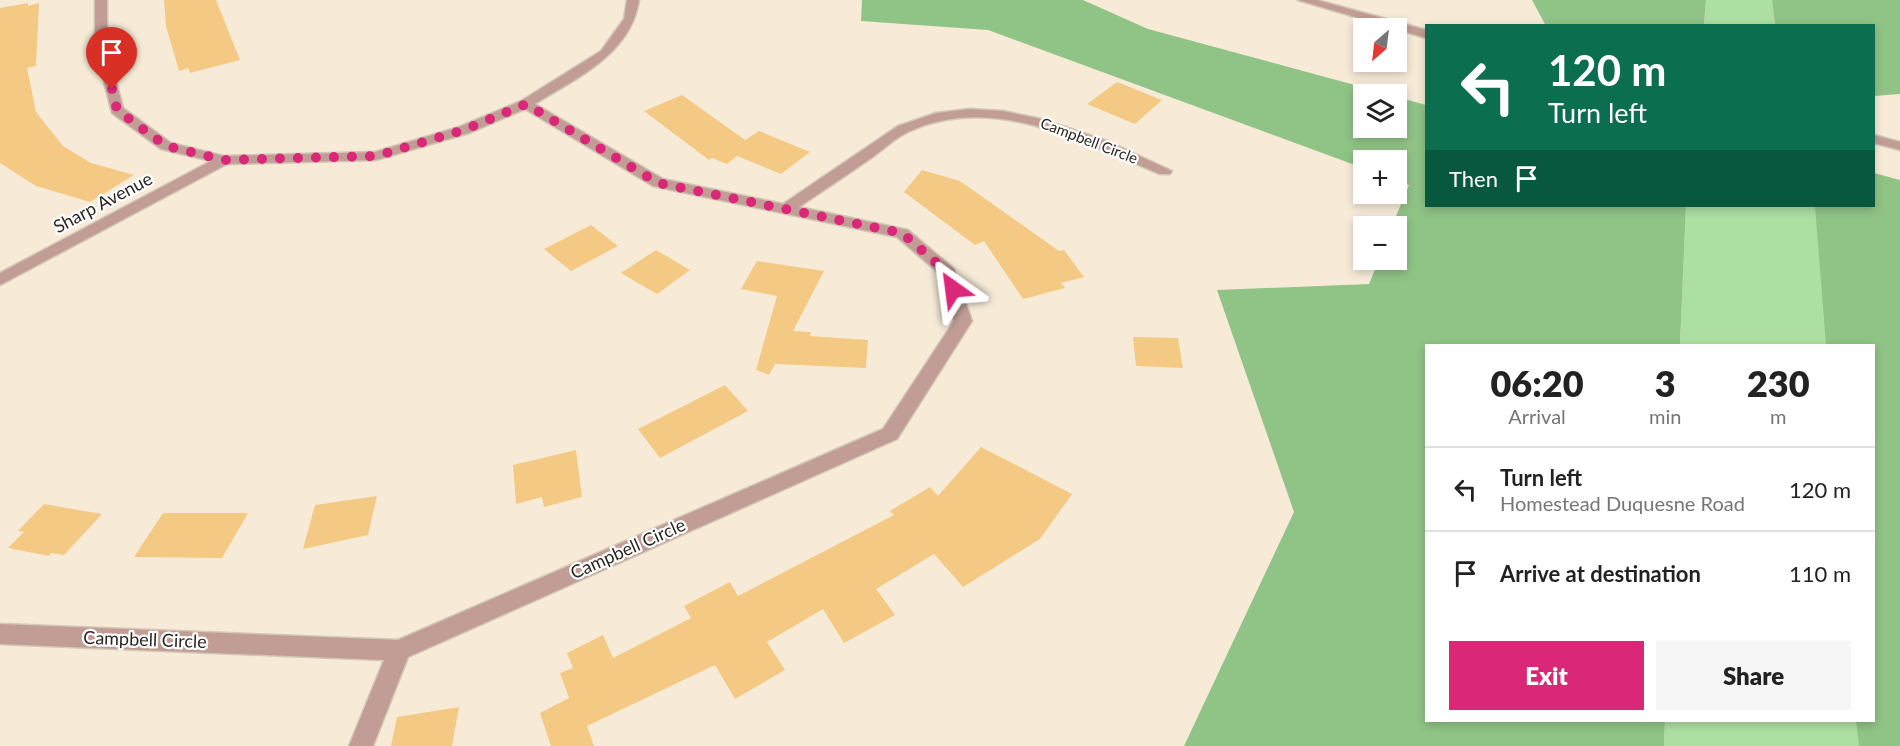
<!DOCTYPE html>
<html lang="en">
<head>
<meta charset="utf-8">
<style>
	:root { --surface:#fff; --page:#f6f6f6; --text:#222; --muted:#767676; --line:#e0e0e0; --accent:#db2777 }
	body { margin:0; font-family:Lato,sans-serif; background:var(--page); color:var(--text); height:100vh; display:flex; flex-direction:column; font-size:22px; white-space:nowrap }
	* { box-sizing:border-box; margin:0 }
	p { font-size:20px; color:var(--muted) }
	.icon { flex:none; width:33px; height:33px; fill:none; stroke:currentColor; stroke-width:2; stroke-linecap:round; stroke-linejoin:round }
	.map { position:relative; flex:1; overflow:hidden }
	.drawer { position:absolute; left:1425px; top:344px; width:450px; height:378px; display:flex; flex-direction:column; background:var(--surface); border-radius:0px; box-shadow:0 3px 9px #0003 }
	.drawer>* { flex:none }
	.hud { position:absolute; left:1425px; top:24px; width:450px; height:183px; border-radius:0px; box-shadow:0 3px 9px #0003; background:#0b6e4f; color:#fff; overflow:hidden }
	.needle { width:39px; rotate:208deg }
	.buttons { position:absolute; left:1353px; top:18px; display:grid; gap:12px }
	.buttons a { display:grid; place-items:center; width:54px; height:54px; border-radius:0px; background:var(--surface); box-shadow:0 3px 9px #0003; font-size:30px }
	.pin { position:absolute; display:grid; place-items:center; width:51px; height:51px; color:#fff; margin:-62px -26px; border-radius:50% 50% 50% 0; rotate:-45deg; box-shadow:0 0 6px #0007 }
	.pin .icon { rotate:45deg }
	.me { position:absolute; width:66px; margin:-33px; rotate:329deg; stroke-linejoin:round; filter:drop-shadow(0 0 4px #0008) }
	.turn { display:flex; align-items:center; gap:21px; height:126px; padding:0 24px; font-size:27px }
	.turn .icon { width:78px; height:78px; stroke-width:2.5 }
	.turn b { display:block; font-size:42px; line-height:51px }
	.then { display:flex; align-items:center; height:57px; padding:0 24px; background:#0003; gap:12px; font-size:22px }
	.eta { display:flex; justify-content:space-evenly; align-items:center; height:102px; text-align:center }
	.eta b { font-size:36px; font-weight:800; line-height:42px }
	.cta { display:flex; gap:12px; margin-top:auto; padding:12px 24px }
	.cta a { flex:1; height:69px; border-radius:0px; background:var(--accent); color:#fff; font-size:24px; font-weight:800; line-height:69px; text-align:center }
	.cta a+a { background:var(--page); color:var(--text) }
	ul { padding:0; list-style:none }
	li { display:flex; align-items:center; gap:18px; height:84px; padding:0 24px; border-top:2px solid var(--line) }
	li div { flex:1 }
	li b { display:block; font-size:22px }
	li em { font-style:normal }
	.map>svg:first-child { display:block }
	.green { fill:#addfa3 }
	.forest { fill:#90c386 }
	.building { fill:#f4c984 }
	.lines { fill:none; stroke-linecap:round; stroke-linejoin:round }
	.minor-casing { stroke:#d2c8b7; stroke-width:3 }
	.minor { fill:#c19d95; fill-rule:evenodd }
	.route { stroke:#db2777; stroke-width:10; stroke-dasharray:0 18 }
	.labels { text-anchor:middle; stroke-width:4.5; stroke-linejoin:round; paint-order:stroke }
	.far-street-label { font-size:15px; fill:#2b2720; stroke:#fff }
	.street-label { font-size:18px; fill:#2b2720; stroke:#fff }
</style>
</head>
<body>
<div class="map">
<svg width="1900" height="746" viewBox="0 0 1900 746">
	<rect width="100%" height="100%" fill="#f7ebd8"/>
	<g class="green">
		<polygon points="1706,0 1772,0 1775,25 1704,26"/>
		<polygon points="1686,206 1816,206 1831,345 1680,345"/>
		<polygon points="1665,720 1870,720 1873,746 1664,746"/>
	</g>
	<g class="forest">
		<polygon points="862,0 1083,0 1148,29 1388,94 1364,94 1364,128 1396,128 1397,97 1426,105 1426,206 1686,206 1680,345 1426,345 1426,720 1665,720 1664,746 1184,746 1294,512 1217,290 1369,284 1379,260 1396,260 1396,226 1392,226 1409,185 1397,180 1396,160 1364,160 1363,168 988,30 861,21"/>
		<polygon points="1532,0 1706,0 1704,25 1546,26"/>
		<polygon points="1772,0 1900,0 1900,94 1874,96 1874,26 1775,25"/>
		<polygon points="1874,173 1900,180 1900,746 1859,746 1856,720 1874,720 1874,345 1826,345 1815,206 1874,206"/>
	</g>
	<g class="building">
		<polygon points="164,0 216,0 240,60 190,73 188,68 179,71 166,26"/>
		<polygon points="28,3 28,6 39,3 36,66 27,68 36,112 63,146 91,163 134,175 90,202 36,186 0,163 0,8"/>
		<polygon points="1117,82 1162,100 1135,124 1087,104"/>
		<polygon points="682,95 745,140 759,131 810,152 781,174 737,156 727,164 712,158 709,160 644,111"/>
		<polygon points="922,170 960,181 1059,251 1064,250 1084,277 1061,283 1065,288 1023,299 984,241 975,245 904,192"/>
		<polygon points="591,225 618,246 571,271 544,249"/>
		<polygon points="656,250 690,270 657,294 621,273"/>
		<polygon points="757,261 824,271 793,331 811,332 810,336 868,340 866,368 775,364 769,375 756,370 777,296 741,289"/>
		<polygon points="1133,337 1178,338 1183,368 1136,366"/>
		<polygon points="725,385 748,411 660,458 638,429"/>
		<polygon points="981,447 1072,494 1040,539 963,587 934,554 876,589 895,615 844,643 823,609 767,642 785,670 735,699 715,665 587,726 594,746 551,746 540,713 569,698 560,673 573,668 567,653 603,635 613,658 691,618 684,606 730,582 738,596 894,515 890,511 930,487 938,496"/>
		<polygon points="576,450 582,497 544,507 542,497 516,504 513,465"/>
		<polygon points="377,496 368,535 303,549 315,505"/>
		<polygon points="44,504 102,514 64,555 51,553 49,556 8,548 24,532 18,531"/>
		<polygon points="163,513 248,513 222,558 134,557"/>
		<polygon points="459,707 452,746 391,746 397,717"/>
	</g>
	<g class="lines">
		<defs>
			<g id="minor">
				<path d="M95,0H107V47L123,108L171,143L224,156L375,152L459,127L521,101L601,51L624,19L627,0H639C631,54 578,77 535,104L663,179L783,204L898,126L936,113L970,109L1003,111L1041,119L1107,141L1172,171L1170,174H1160C1082,142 992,92 908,132C895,138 885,148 874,156C850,173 824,190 799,207L908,230L954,269L972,321L897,439L408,657L373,746H349L384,660L0,644V624L398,640L883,429L954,321L941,275L897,237L653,186L525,109L469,133L376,160L227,164L0,285V273L211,161L161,149L112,113L95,47Z"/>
				<polygon points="1298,0 1317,0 1426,30 1426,38"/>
				<polygon points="1874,135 1900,142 1900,150 1874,143"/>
			</g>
		</defs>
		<use href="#minor" class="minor-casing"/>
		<use href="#minor" class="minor"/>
	</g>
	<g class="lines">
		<polyline class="route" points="112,89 117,110 166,146 224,160 376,156 464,130 526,104 658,183 902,233 948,273 953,289"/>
	</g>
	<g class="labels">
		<g class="far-street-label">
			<text transform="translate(1089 141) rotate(21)" y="5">Campbell Circle</text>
		</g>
		<g class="street-label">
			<text transform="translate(103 203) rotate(-28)" y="6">Sharp Avenue</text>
			<text transform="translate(628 549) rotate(-24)" y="6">Campbell Circle</text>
			<text transform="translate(145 640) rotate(2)" y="6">Campbell Circle</text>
		</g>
	</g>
</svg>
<div class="buttons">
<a><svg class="needle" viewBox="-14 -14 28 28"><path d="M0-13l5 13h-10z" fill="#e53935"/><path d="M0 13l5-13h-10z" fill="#767676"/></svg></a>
<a><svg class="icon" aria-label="layers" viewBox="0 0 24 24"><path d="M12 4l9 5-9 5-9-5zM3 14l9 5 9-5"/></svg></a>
<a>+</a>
<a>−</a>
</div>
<div class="pin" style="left:112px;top:89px;background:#d93025"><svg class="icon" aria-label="arrive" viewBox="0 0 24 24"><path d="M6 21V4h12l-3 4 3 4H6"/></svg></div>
<svg class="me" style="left:953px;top:289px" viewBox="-20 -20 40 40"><path d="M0-17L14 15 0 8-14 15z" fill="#db2777" stroke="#fff" stroke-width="4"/></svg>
<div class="hud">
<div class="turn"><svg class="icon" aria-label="left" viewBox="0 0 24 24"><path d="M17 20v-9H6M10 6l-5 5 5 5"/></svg><div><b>120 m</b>Turn left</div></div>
<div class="then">Then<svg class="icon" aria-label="arrive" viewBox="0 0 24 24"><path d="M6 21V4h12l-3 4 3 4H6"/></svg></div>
</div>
<section class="drawer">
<div class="eta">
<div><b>06:20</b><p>Arrival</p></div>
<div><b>3</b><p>min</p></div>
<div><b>230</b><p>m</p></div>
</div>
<ul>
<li><svg class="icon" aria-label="left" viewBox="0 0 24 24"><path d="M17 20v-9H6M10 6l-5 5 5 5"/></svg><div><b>Turn left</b><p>Homestead Duquesne Road</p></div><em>120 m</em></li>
<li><svg class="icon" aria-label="arrive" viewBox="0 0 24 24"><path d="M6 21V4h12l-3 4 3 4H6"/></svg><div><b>Arrive at destination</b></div><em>110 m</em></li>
</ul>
<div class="cta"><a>Exit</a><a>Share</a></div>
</section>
</div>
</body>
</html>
